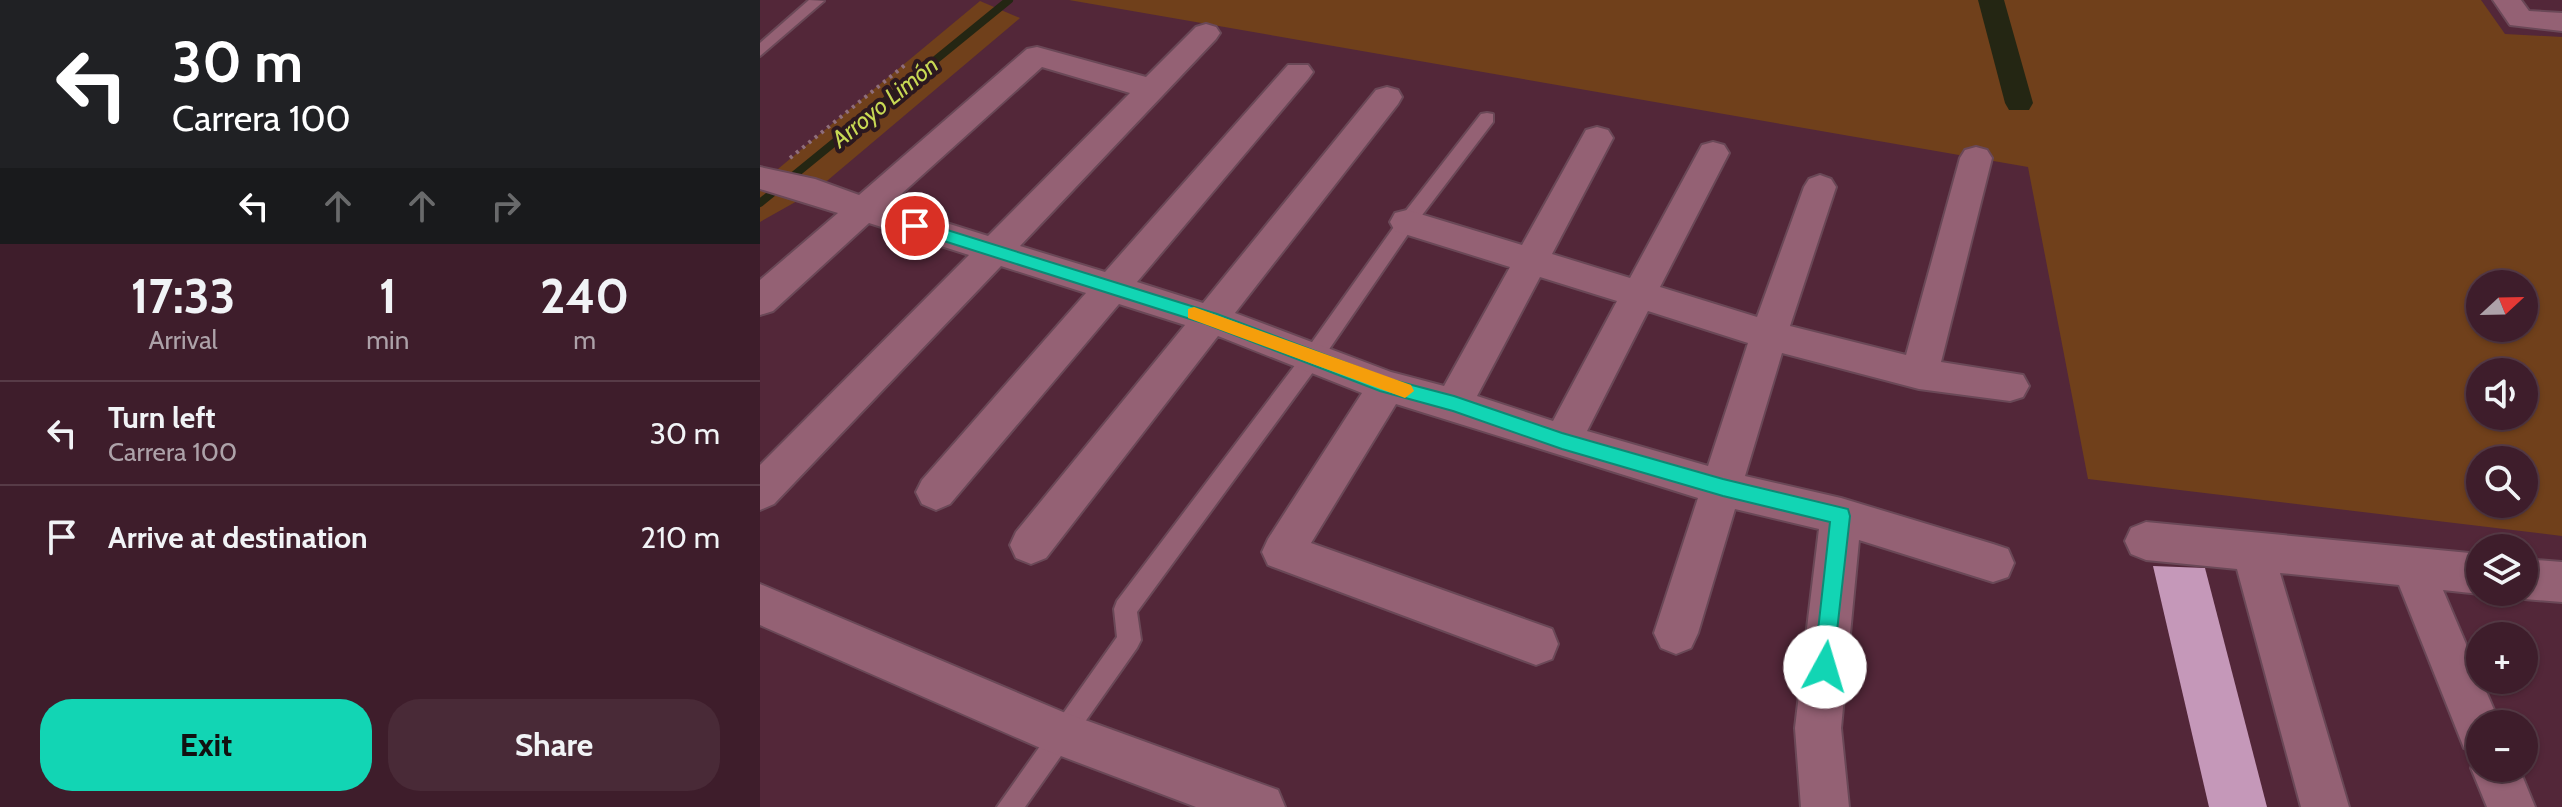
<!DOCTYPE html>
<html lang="en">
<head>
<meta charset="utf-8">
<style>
	:root { --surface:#3e1d2b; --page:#492a37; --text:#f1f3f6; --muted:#ada2a9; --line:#573b47; --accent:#12d5b4 }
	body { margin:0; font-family:Cabin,sans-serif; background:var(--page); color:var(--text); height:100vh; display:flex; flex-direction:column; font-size:30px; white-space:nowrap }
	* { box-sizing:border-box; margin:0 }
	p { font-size:26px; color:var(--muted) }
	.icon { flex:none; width:44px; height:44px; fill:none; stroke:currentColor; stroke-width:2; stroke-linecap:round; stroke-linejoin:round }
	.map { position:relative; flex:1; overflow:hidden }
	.panel { display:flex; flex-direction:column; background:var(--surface); width:760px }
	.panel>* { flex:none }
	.banner { background:#202124; color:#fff; overflow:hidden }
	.needle { width:52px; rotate:68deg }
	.controls { position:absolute; left:1706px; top:270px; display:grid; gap:16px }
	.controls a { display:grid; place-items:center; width:72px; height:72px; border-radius:50%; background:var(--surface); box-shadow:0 2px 6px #0004,0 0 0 2px var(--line); font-size:40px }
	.pin { position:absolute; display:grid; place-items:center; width:68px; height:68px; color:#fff; margin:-34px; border:4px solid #fff; border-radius:50%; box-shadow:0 2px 8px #0007 }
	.me { position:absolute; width:88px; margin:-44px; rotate:6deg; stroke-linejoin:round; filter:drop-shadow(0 0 6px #0008) }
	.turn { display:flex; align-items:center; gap:28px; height:168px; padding:0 40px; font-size:36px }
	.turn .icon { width:104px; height:104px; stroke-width:2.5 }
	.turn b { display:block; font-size:56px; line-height:68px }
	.lanes { display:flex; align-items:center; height:76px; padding:0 40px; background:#0003; justify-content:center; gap:40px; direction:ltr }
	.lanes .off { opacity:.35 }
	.eta { display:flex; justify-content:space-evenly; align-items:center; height:136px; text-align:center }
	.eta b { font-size:48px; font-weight:800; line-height:56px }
	.button { display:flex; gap:16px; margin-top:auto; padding:16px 40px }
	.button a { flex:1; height:92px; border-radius:32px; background:var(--accent); color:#111; font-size:32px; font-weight:800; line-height:92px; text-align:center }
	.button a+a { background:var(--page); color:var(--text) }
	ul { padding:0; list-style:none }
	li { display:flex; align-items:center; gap:24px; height:104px; padding:0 40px; border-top:2px solid var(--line) }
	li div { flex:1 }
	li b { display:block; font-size:30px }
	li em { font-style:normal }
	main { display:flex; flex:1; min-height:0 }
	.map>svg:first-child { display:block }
	.green { fill:#70401b; fill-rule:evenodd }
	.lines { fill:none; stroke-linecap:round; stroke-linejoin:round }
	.stream { stroke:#242613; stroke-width:8 }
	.canal { fill:#242613; fill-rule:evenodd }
	.building { fill:#c598b9 }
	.service-casing { stroke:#6a4857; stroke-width:4 }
	.minor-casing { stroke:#6a4857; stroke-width:4 }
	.path { stroke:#8f6e7b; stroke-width:4; stroke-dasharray:3 5; stroke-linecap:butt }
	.service { fill:#946174; fill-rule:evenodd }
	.minor { fill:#946174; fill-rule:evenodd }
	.route { fill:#12d5b4; stroke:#0c8a75; stroke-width:2 }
	.slow { fill:#f59e0b }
	.labels { text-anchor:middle; stroke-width:8; stroke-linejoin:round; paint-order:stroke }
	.far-water-label { font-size:24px; font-style:italic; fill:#c8d954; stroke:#2c181f }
</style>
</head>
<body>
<main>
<section class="panel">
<div class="banner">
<div class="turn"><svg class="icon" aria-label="left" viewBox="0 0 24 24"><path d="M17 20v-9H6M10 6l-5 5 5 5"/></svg><div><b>30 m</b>Carrera 100</div></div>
<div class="lanes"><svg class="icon" aria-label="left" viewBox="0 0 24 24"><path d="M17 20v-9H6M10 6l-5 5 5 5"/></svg><svg class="icon off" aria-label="ahead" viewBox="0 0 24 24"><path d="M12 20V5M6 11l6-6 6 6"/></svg><svg class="icon off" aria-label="ahead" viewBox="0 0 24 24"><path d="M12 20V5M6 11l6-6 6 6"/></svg><svg class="icon off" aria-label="right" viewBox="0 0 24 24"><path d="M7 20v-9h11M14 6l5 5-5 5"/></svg></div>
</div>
<div class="eta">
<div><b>17:33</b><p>Arrival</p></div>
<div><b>1</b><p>min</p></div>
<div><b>240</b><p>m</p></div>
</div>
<ul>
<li><svg class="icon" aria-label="left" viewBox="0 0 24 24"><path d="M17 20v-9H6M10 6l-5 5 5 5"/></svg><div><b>Turn left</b><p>Carrera 100</p></div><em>30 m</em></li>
<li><svg class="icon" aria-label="arrive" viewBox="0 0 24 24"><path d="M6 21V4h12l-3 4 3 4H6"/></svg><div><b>Arrive at destination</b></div><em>210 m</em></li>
</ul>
<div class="button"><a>Exit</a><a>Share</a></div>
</section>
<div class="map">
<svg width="1802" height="807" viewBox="0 0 1802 807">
	<rect width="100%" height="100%" fill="#532739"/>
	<g class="green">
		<path d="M309,0H1721L1745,34L1802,37V536L1328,479L1268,167ZM1720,284H1764V328H1720ZM1720,372H1764V416H1720ZM1720,460H1764V504H1720Z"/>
		<polygon points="220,1 260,18 55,191 0,222 0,184"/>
	</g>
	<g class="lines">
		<polyline class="stream" points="0,203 249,0"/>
		<polygon class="canal" points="1218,0 1244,0 1273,103 1269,110 1249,110 1245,103"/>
	</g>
	<polygon class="building" points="1393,566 1445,568 1507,807 1449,807"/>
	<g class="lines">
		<defs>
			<g id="service">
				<polygon points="49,0 64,1 0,56 0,43"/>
				<polygon points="727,113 733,114 733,122 653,227 559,364 377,612 381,640 377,648 265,807 237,807 357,637 354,609 357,601 545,352 641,217 721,114"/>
			</g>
			<g id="minor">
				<polygon points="1733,0 1761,0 1769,11 1802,13 1802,31 1750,25"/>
				<path d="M446,24L456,27L460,33L456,39L260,246L345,272L528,65H548L553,72L548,79L377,282L443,303L616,90L627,87L638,90L642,97L638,104L475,313L631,372L684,386L750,267L635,231L630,222L635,213L647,210L762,245L826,130L837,127L848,130L853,138L792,254L870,278L942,145L953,142L964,145L969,153L900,287L997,317L1044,187L1049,179L1060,175L1071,179L1076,187L1030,326L1146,355L1200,158L1205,150L1216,147L1227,150L1232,158L1181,362L1263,375L1269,386L1263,397L1250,401L1159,389L1022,353L985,476L1081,498L1233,544L1248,549L1254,563L1248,577L1233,582L1099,540L1081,728L1089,807H1041L1035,728L1059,529L975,509L938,633L931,648L916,654L901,648L894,633L938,498L636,404L551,543L792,629L798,644L792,659L776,665L508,565L502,552L508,539L602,393L458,336L286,558L271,564L256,558L250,545L256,532L425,325L359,304L190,504L176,510L162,504L156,492L162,480L326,293L241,266L14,504L0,510V465L209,255L109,223L13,311L0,315V280L78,213L0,189V167L55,179L99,195L267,49L277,47L386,77L436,27ZM282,67L370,93L228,236L129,205ZM780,277L857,301L793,421L717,396ZM888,311L988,343L948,466L827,431Z"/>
				<polygon points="1386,522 1720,554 1720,592 1724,592 1720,594 1683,590 1740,724 1720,724 1720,768 1759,768 1775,807 1727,807 1711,768 1717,754 1704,748 1639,585 1520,573 1589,807 1541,807 1477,569 1386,560 1371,554 1365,541 1371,528"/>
				<polygon points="1764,559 1802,562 1802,602 1764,599 1749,593 1764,592"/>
				<polygon points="0,584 303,712 518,790 525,807 436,807 285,750 0,625"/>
			</g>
		</defs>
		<use href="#service" class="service-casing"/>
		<use href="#minor" class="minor-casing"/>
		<polyline class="path" points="30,158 145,65"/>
		<use href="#service" class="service"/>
		<use href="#minor" class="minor"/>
	</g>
	<polygon class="route" points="155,220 457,314 629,379 694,396 802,433 963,479 1088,509 1090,516 1072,675 1065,678 1057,675 1054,667 1070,522 963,496 802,449 693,411 620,391 446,324 149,230 149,222"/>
	<polygon class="slow" points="434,307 651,385 654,391 645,398 428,318 428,309"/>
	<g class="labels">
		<g class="far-water-label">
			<text transform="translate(125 102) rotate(-39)" y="8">Arroyo Limón</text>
		</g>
	</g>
</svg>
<div class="controls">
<a><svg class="needle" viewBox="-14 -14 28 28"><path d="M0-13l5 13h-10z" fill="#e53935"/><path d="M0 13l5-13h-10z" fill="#ada2a9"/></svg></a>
<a><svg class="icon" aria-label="sound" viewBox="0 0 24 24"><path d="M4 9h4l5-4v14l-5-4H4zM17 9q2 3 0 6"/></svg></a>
<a><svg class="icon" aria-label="search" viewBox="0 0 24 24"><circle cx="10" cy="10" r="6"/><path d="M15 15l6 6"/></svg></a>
<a><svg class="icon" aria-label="layers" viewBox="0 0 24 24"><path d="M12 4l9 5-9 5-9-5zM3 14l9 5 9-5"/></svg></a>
<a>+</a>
<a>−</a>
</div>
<div class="pin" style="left:155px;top:226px;background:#d93025"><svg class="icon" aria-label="arrive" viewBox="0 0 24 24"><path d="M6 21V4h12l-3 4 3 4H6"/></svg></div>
<svg class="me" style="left:1065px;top:667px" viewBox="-20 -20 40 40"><circle r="19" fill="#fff"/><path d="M0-13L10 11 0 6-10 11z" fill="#12d5b4"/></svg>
</div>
</main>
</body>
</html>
